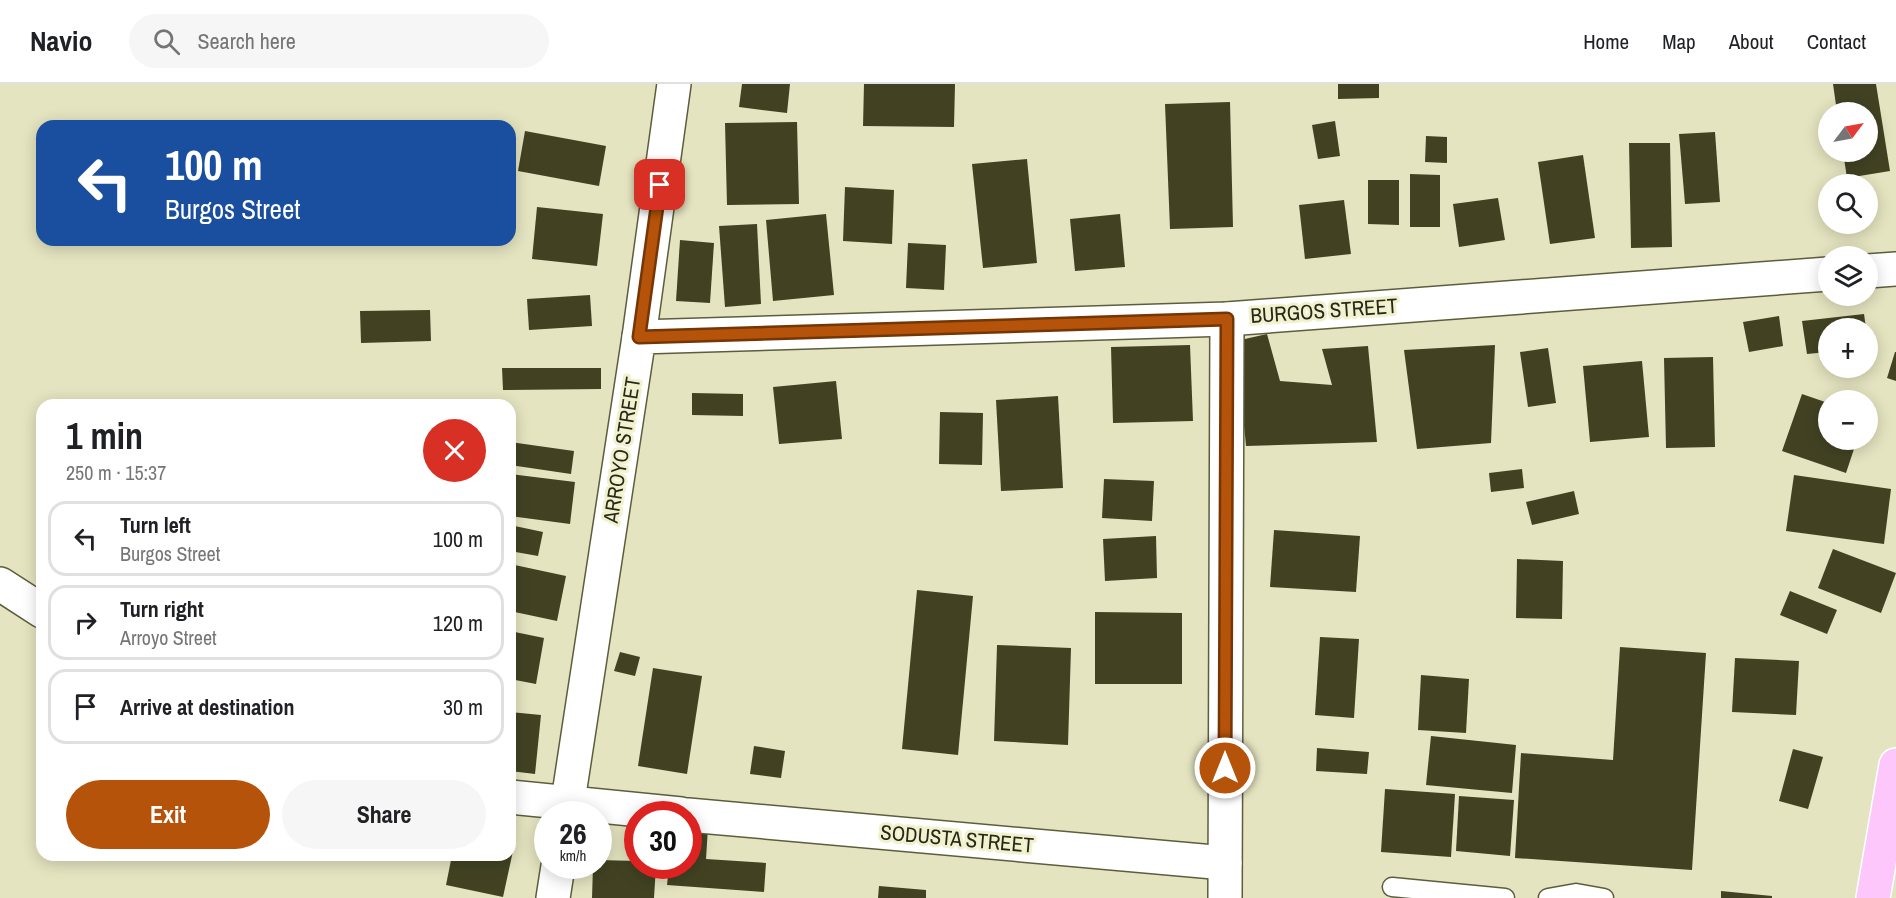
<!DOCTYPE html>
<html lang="en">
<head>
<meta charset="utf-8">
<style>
	:root { --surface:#fff; --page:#f6f6f6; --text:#202124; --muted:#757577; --line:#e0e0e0; --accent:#b45309 }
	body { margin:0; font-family:"Archivo Narrow",sans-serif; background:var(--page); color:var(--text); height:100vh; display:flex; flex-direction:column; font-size:22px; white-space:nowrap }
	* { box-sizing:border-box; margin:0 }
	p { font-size:20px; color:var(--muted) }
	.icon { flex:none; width:33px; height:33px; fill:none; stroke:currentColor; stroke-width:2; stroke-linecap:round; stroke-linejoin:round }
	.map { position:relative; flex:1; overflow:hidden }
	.details { position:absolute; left:36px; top:315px; width:480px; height:462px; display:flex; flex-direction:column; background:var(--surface); border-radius:18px; box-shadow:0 3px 15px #0003 }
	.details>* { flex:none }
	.banner { position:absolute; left:36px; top:36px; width:480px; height:126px; border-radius:18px; box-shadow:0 3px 15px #0003; background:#1a4fa0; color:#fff; overflow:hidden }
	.needle { width:39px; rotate:58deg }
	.fabs { position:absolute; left:1818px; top:18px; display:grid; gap:12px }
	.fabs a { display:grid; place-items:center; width:60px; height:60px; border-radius:50%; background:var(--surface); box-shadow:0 3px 15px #0003; font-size:30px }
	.speed { position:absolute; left:534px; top:717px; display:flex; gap:12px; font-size:30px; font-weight:700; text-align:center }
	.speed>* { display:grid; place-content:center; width:78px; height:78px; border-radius:50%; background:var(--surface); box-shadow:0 3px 15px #0003; line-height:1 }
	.speed small { font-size:15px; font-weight:400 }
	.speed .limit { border:9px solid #d22; background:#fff; color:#111 }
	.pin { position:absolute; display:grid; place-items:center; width:51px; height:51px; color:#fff; margin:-26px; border-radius:12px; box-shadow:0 3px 9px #0006 }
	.me { position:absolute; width:66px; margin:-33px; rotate:0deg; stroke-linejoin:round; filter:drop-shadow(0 0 4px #0008) }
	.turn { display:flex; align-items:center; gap:21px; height:126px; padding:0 30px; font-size:27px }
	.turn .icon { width:78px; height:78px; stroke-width:2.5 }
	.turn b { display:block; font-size:42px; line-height:51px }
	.round { display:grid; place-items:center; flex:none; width:63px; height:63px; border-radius:32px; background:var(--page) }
	.headline { display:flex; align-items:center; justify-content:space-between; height:102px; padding:0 30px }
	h1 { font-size:36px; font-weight:800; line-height:45px }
	.button { display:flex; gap:12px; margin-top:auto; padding:12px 30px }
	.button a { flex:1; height:69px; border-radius:36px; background:var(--accent); color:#fff; font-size:24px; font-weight:800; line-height:69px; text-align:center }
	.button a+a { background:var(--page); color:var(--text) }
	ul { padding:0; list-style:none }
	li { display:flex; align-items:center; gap:18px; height:75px; margin:0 12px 9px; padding:0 18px; border:3px solid var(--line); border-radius:18px }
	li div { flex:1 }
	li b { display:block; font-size:22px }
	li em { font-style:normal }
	header { display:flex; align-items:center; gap:36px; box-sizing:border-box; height:84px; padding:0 30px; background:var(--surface); border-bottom:2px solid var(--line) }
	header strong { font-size:28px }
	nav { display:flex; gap:33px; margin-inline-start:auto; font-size:21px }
	.search { width:420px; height:54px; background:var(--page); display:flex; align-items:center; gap:15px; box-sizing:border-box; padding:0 21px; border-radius:33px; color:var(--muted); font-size:22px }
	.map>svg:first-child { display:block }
	.building { fill:#424223 }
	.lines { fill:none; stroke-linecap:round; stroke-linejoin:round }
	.lane-casing { stroke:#5d5d3e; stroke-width:21 }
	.street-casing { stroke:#5d5d3e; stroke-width:36 }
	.secondary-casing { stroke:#5d5d3e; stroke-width:36 }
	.primary-casing { stroke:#fff; stroke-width:36 }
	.lane { stroke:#fff; stroke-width:18 }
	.street { stroke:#fff; stroke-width:33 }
	.secondary { stroke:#fff; stroke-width:33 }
	.primary { stroke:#fdc7fb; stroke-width:33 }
	.route-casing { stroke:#753606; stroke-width:15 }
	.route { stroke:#b45309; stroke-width:10 }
	.labels { text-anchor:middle; stroke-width:6; stroke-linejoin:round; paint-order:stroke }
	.street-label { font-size:21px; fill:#27271a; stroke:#f1f1cd }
</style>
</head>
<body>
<header>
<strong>Navio</strong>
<div class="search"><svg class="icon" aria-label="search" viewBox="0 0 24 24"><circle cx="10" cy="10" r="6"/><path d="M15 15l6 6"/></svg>Search here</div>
<nav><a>Home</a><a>Map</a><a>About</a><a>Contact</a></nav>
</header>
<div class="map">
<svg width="1896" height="814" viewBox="0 0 1896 814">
	<rect width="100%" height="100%" fill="#e4e4c0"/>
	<g class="building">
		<polygon points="742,0 790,0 787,29 739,23"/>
		<polygon points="864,0 955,0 954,43 863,42"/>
		<polygon points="1338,0 1379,0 1379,14 1338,15"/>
		<polygon points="1833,0 1876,0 1890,87 1847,94 1843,68 1868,68 1868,28 1837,28"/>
		<polygon points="1230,18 1233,143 1170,145 1165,20"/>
		<polygon points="1335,37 1340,72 1318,75 1312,41"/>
		<polygon points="797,38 799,120 727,121 725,39"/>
		<polygon points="525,47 606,62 599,102 518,87"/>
		<polygon points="1715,48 1720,118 1685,120 1679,50"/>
		<polygon points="1426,52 1447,53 1447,79 1425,78"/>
		<polygon points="1629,59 1670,59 1672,163 1631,164"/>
		<polygon points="1583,71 1595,154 1550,160 1538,78"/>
		<polygon points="1027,75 1037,179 983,184 972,80"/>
		<polygon points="1410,90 1440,91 1440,143 1410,143"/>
		<polygon points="1368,96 1399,96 1399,141 1368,140"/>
		<polygon points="845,103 894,106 892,160 843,157"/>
		<polygon points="1498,114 1505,156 1459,163 1453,120"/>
		<polygon points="1344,116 1351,170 1305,175 1299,121"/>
		<polygon points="537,123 603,130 597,182 532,175"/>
		<polygon points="826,130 834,211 773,217 766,136"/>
		<polygon points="1120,130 1125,183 1075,187 1070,135"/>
		<polygon points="757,140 761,220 725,223 719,142"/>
		<polygon points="680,156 714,159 710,219 676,217"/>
		<polygon points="908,159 946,161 944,206 906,204"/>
		<polygon points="590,211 592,242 529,246 527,215"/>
		<polygon points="430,226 431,257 361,259 360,227"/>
		<polygon points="1864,230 1866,244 1828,244 1828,268 1807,270 1802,237"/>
		<polygon points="1779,232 1783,262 1749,268 1743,238"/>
		<polygon points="1267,250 1280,297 1332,301 1322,265 1368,262 1377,358 1246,362 1236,257"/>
		<polygon points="1190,261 1193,337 1113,339 1111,263"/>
		<polygon points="1495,261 1491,359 1417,365 1404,266"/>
		<polygon points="1548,264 1556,319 1528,323 1520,268"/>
		<polygon points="1895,268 1896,268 1896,297 1887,294"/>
		<polygon points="1713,273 1715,363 1666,364 1664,274"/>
		<polygon points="1642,277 1649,353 1590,358 1583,282"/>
		<polygon points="502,284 601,284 601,305 503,306"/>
		<polygon points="836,297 842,355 779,360 773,303"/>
		<polygon points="692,309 743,310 743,332 692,331"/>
		<polygon points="1802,310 1828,319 1828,356 1857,356 1846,389 1782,367"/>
		<polygon points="1058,312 1063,404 1001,407 996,316"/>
		<polygon points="940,328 983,329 982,381 939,380"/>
		<polygon points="510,358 574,367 571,390 510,381"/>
		<polygon points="1522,385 1524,404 1491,408 1489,389"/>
		<polygon points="510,390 575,398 570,440 510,432"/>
		<polygon points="1794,391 1891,405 1884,460 1786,447"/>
		<polygon points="1104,395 1154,397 1152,437 1102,434"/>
		<polygon points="1574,407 1579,430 1532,441 1526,418"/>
		<polygon points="510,441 543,448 538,472 510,467"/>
		<polygon points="1274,446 1360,452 1356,508 1270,503"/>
		<polygon points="1156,452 1157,494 1105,497 1103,455"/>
		<polygon points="1833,465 1896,489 1881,529 1818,504"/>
		<polygon points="1517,475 1563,477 1562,535 1516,534"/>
		<polygon points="510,480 566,492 557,537 510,527"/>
		<polygon points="917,506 973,512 958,671 902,665"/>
		<polygon points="1790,507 1837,526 1827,550 1780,531"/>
		<polygon points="1095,528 1182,529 1182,600 1095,600"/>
		<polygon points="510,547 544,554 536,600 510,595"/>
		<polygon points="1320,553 1359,555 1354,634 1315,631"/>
		<polygon points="997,561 1071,564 1068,661 994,657"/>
		<polygon points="1620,563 1706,569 1692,786 1515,774 1521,669 1613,676"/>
		<polygon points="620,568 640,573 635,592 614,587"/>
		<polygon points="1735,574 1799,577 1796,631 1732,628"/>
		<polygon points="653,584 702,592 687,690 638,682"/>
		<polygon points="1421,591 1469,595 1466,649 1418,646"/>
		<polygon points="510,628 541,631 535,690 510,687"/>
		<polygon points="1431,652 1516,661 1512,709 1426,701"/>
		<polygon points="754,662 785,667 781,694 750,690"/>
		<polygon points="1317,664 1369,668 1367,690 1316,687"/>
		<polygon points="1793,665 1823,673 1808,725 1779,717"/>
		<polygon points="1385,705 1455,710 1451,773 1381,768"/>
		<polygon points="1459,712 1514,716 1510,772 1456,767"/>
		<polygon points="688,741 708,743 706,775 766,779 764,808 667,801 669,782 688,782"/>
		<polygon points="510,766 513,767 503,813 446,801 452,771 510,771"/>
		<polygon points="598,776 638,777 638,782 656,782 654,814 592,814 593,782 598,782"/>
		<polygon points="879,802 926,806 926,814 878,814"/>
		<polygon points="1721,807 1772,812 1772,814 1721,814"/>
	</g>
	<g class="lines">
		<defs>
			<g id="lane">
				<polyline points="1392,803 1505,814"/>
				<polyline points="1548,814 1576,809 1604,814"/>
			</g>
			<g id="street">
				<polyline points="639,253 674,0"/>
				<polyline points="0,500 42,527"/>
				<polyline points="510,713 681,730"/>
				<polyline points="688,731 1225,779"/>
				<polyline points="1225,814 1227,235"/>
			</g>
			<g id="secondary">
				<polyline points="1868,187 1896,185"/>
				<polyline points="566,730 639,253 1227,235 1828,190"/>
				<polyline points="553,814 558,782"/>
			</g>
			<polyline id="primary" points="1873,814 1896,681"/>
		</defs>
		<use href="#lane" class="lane-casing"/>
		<use href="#street" class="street-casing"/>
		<use href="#secondary" class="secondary-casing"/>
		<use href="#primary" class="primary-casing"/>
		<use href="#lane" class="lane"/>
		<use href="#street" class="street"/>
		<use href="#secondary" class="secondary"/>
		<use href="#primary" class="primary"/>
	</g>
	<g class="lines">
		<defs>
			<polyline id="route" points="660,101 639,253 1227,235 1225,684"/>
		</defs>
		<use href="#route" class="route-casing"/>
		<use href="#route" class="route"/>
	</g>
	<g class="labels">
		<g class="street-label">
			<text transform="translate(1324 227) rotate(-4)" y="7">BURGOS STREET</text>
			<text transform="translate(622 366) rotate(-81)" y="7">ARROYO STREET</text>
			<text transform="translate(957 755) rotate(5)" y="7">SODUSTA STREET</text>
		</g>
	</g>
</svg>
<div class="fabs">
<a><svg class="needle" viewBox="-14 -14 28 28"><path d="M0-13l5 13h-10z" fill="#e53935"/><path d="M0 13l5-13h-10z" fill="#757577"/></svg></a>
<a><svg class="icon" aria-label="search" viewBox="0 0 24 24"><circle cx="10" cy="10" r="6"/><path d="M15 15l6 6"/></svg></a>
<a><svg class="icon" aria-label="layers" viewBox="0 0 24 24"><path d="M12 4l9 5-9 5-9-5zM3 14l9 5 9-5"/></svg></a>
<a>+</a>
<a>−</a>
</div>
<div class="speed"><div>26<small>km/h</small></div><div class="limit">30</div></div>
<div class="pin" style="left:660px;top:101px;background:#d93025"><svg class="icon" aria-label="arrive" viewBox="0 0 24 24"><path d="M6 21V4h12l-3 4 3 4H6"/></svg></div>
<svg class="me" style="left:1225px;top:684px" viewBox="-20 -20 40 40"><circle r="17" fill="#b45309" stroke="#fff" stroke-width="3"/><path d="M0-11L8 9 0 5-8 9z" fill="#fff"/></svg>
<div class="banner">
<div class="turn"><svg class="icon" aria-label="left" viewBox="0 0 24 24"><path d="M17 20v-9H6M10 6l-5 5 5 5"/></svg><div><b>100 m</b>Burgos Street</div></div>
</div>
<section class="details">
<div class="headline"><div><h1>1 min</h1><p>250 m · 15:37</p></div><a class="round" style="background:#d93025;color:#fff"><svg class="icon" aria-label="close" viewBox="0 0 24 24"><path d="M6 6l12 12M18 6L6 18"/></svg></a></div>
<ul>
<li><svg class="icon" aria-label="left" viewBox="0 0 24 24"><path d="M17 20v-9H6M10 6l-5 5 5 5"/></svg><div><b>Turn left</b><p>Burgos Street</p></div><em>100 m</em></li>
<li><svg class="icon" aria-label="right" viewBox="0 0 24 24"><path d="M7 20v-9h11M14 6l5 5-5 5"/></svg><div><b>Turn right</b><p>Arroyo Street</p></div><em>120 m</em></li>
<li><svg class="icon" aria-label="arrive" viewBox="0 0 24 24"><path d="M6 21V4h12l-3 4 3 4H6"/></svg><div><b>Arrive at destination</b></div><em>30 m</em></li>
</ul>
<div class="button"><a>Exit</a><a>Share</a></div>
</section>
</div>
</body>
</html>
